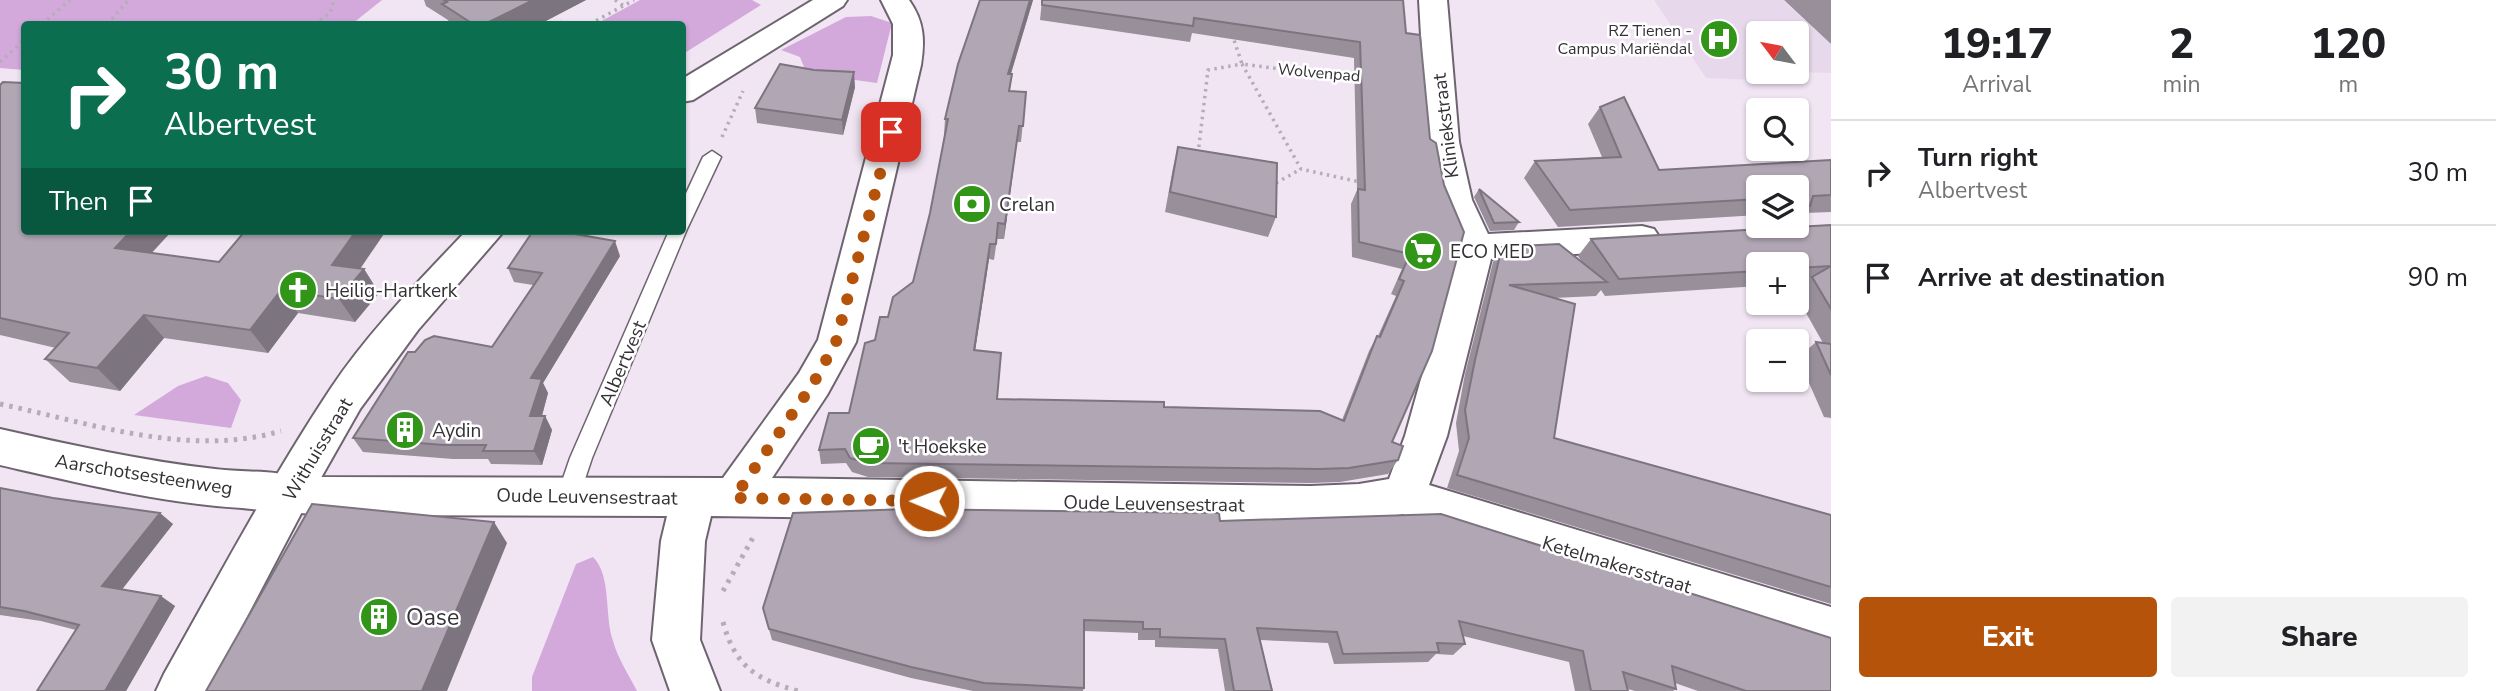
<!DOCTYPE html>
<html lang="en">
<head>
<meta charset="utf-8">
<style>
	:root { --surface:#fff; --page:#f2f2f2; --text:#202124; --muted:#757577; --line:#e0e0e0; --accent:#b45309 }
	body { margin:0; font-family:"Nunito Sans",sans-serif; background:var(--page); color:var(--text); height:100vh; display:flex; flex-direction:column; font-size:26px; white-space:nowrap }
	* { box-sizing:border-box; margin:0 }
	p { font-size:23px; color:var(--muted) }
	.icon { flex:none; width:38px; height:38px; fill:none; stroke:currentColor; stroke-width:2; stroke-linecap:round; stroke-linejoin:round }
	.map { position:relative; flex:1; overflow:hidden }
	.side { display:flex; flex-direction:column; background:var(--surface); width:665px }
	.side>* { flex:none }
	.banner { position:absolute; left:21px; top:21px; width:665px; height:214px; border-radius:7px; box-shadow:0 2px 5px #0004; background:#0b6e4f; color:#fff; overflow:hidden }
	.needle { width:46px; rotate:302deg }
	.tools { position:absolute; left:1746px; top:21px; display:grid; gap:14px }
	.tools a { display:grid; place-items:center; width:63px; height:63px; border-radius:7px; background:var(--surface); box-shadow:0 2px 5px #0004; font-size:35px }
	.pin { position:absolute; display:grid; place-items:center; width:60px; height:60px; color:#fff; margin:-30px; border-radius:14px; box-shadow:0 4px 10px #0006 }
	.me { position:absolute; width:77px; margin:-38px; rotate:271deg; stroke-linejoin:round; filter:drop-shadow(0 0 5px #0008) }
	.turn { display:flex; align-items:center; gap:24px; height:147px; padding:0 28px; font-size:32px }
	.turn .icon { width:91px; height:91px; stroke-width:2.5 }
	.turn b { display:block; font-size:49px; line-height:60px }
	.then { display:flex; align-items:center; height:66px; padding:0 28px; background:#0003; gap:14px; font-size:26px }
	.eta { display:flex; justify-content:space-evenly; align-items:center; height:119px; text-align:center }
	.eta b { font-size:42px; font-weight:800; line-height:49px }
	.cta { display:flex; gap:14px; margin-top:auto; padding:14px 28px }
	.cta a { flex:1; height:80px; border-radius:7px; background:var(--accent); color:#fff; font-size:28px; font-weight:800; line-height:80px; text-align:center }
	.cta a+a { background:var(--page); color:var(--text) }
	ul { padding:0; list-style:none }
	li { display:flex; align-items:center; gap:21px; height:105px; padding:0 28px; border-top:2px solid var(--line) }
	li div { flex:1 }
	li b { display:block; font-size:26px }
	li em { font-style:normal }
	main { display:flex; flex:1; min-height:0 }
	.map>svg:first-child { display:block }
	.built { fill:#e8d8ec; fill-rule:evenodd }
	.green { fill:#d3a9dc }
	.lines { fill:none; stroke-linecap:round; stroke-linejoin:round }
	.lane-casing { stroke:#6e6470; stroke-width:3 }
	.street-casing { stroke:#6e6470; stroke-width:4 }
	.secondary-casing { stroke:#6e6470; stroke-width:4 }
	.primary-casing { stroke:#6e6470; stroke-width:4 }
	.path-far1 { stroke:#b5acb7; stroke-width:3.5; stroke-dasharray:2.5 4.5; stroke-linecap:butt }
	.path { stroke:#b5acb7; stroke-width:5; stroke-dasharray:3.5 6; stroke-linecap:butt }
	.lane { fill:#fff; fill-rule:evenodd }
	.street { fill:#fff; fill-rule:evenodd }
	.secondary { fill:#fff; fill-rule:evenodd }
	.primary { fill:#fff; fill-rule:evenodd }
	.wall { fill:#988f9b }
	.shaded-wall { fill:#7c747e }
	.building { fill:#b1a6b4; stroke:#7c747e; stroke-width:2 }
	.route { stroke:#b45309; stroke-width:12; stroke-dasharray:0 21.6 }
	.labels { text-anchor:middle; stroke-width:5; stroke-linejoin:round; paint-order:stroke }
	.far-poi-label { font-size:16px; fill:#343035; stroke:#fff; text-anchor:end }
	.far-street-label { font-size:16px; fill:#343035; stroke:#fff }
	.street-label { font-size:19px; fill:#343035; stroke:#fff }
	.poi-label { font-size:19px; fill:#343035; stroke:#fff; text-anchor:start }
	.near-poi-label { font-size:23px; fill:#343035; stroke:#fff; text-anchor:start }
</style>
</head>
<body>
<main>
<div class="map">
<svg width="1831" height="691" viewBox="0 0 1831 691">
	<rect width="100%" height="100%" fill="#f1e5f3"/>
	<path class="built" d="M1654,0H1783L1831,44V73L1794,72L1803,82L1706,78ZM1759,33H1797V72H1759Z"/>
	<g class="green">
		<polygon points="0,0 382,0 352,24 24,24 24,70 0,68"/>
		<polygon points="640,0 752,0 761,5 683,54 682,24 596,24"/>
		<polygon points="871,16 892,23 877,83 803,73 804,67 800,57 781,50 846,17"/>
		<polygon points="206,376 228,383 241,400 231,428 134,415 178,386"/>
		<path d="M593,557C612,576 604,615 613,641C618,659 629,675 637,691H532V677L576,564Z"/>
	</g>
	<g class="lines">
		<defs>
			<polygon id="lane" points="712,151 721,157 687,229 592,458 577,503 569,506 561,503 557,496 570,458 669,231 682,231 682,202 703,157"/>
			<path id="street" d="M881,0H909C924,21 925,40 921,65L856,342L827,395L772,478L1311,486L1359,484L1389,479L1405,436L1458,247L1438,200L1427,142L1419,0H1447L1459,142L1472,200L1488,234L1642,226L1654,229L1660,238L1654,247L1642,250L1491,259L1447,436L1429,485L1831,607V653L1455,533L1403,514L1359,522L1311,524L711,516L705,541L700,640L720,691H670L652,640L661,541L667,516L322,515L290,512L275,506L268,493L275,480L290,474L322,477L723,478L799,373L818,340L893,55V24Z"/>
			<path id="secondary" d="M0,429C71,445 143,461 215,469C245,473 277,469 305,480L312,493L305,506C284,514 264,510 242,508C161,503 79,483 0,465Z"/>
			<g id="primary">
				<polygon points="813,0 847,0 843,6 693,100 682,102 682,79"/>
				<path d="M466,231H504L418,330L360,409L305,506L208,691H156L164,674C218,578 270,480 331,388C369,331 419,281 466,231Z"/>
			</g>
		</defs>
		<use href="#lane" class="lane-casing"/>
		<use href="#street" class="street-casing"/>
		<use href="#secondary" class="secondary-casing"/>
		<use href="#primary" class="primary-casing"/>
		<g class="path-far1">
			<polyline points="615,0 624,6"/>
			<polyline points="560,22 564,24"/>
			<polyline points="42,24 70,0"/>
			<polyline points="107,24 129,0"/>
			<polyline points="314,24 330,13 334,0"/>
			<polyline points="590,24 634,0"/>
			<polyline points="1232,34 1242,64 1311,73 1358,75"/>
			<polyline points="0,62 24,40"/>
			<polyline points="722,137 743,91"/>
			<polyline points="1198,154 1208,70 1242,64 1301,169 1360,182"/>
			<polyline points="1276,183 1301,169"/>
		</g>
		<g class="path">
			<path d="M0,404C90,423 189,458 281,431"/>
			<polyline points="723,591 755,534"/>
			<path d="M723,622C735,666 755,679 798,691"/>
		</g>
		<use href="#lane" class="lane"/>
		<use href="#street" class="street"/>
		<use href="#secondary" class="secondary"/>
		<use href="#primary" class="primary"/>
	</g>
	<g class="wall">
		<polygon points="424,0 586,0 540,24 450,24 448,20 426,6"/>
		<polygon points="980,0 1033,0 1011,74 1010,91 1026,92 1021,142 1017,142 1004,239 997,239 994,260 989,259 975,350 997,399 1164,407 1342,420 1369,351 1377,336 1378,336 1396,296 1391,294 1402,269 1352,257 1351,204 1357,190 1354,58 1192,33 1190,42 1040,20 1042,0 1403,0 1406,33 1430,139 1392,442 1398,460 1388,474 1340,482 1311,483 868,477 852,472 846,463 821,464 819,450 849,413 875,340 888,317 913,282 930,213 945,135 944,135 945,119"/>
		<polygon points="1784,0 1831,0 1831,44"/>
		<polygon points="0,85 152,253 219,262 364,269 379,293 355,322 298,313 268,353 164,338 120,391 70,382 45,359 56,348 0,335"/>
		<polygon points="855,87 843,135 757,123 755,108"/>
		<polygon points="1600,107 1659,170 1831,160 1831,212 1804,213 1797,220 1797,187 1759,187 1759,215 1558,227 1524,178 1535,161 1602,157 1588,124"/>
		<polygon points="1178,147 1276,217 1268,237 1165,212 1173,168"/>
		<polygon points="1479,189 1519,222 1514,230 1490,231 1474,197"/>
		<polygon points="1831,225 1831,418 1824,417 1798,358 1816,342 1823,343 1797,297 1797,292 1806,284 1797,284 1797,264 1759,264 1759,286 1605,296 1601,290 1596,296 1554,298 1554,438 1831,515 1831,604 1447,488 1459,451 1456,423 1465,374 1493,262 1502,247 1582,262 1578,256 1591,239"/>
		<polygon points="620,256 543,383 548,393 542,416 545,416 552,430 542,465 491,464 488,459 453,459 363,452 353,438 415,352 492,347 533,285 514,282 508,268"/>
		<polygon points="0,488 173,524 122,589 175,606 126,691 37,691 76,630 41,621 0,615"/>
		<polygon points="1220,521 1831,691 1698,691 1675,683 1676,689 1673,691 1635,691 1628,689 1628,691 1575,691 1569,662 1463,636 1465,644 1453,655 1436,654 1428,662 1334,664 1328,643 1260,640 1273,691 1225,691 1218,649 1155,647 1155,640 1138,640 1138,633 1084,631 1084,688 1083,691 973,691 911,678 772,640 763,608"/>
	</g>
	<g class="shaded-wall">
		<polygon points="533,0 586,0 540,24 485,24"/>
		<polygon points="1030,0 1033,0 1006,89 1008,74"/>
		<polygon points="854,72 855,87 843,135 842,120"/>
		<polygon points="1019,126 1017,142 1004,239 1005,224"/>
		<polygon points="131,231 172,231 135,271 115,248"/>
		<polygon points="356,231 386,231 347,288 332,265"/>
		<polygon points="615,241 620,256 543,383 548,393 538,430 530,416 531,378"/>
		<polygon points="990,244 989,259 973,365 974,350"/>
		<polygon points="364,269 379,293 355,322 339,299"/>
		<polygon points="281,290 298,313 268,353 250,330"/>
		<polygon points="144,315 164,338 120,391 97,368"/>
		<polygon points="545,416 552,430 542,465 534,451"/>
		<polygon points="160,513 173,524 117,596 102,586"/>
		<polygon points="494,522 507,543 447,691 422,691"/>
		<polygon points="161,596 175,606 126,691 105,691"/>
	</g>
	<g class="building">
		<polygon points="444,0 533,0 485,24 482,24 480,23 473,24 442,4 447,2"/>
		<polygon points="980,0 1030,0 1008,74 1012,74 1009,91 1026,92 1023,126 1019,126 1005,224 998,223 996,244 990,244 974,350 1001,353 997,399 1164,402 1164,407 1320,411 1344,421 1377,336 1380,337 1404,281 1399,279 1410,254 1359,242 1358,189 1365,190 1360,42 1194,18 1193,26 1042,5 1042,0 1403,0 1406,33 1420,35 1430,139 1436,143 1444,185 1464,232 1432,351 1392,442 1403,446 1398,460 1349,468 1319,469 867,463 850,458 845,449 819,450 829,413 849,413 865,343 875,340 880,317 888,317 893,297 913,282 930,213 948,119 945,119 958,64"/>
		<polygon points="780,64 814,70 854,72 842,120 755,108"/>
		<polygon points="3,82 24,83 24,231 131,231 115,248 219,262 245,231 356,231 332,265 364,269 339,299 281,290 250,330 144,315 97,368 45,359 69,333 0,318 0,85"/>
		<polygon points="1624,97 1659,170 1831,160 1831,195 1813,196 1810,206 1797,206 1797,187 1759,187 1759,199 1570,210 1535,161 1621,157 1600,107"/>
		<polygon points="1178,147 1277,163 1276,217 1170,192"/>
		<polygon points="1479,189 1519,222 1494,223"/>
		<polygon points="1831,225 1831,266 1797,268 1797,264 1759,264 1759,271 1619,279 1591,239"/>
		<polygon points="533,231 558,231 615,241 531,378 542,379 530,416 545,416 534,451 483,451 486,445 444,445 353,438 408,352 415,352 425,340 434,336 492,347 542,273 508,268"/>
		<polygon points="1559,244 1607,282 1509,285 1575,304 1554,438 1831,515 1831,587 1457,475 1469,438 1465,410 1475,360 1502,247"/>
		<polygon points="1831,266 1831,309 1812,277"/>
		<polygon points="1816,342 1831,344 1831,375"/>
		<polygon points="0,488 53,498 160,513 102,586 161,596 105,691 37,691 79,625 24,611 0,607"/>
		<polygon points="312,504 494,522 422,691 206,691"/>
		<polygon points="908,509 1219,513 1220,521 1441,514 1831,638 1831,691 1746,691 1672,666 1676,689 1623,672 1628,691 1591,691 1583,651 1459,621 1465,644 1437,643 1439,652 1343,654 1337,632 1257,628 1272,691 1234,691 1225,639 1160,637 1160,629 1143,629 1143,622 1084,620 1084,688 984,683 911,667 769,629 763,608 793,513"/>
	</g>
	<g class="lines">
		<polyline class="route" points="891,132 836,342 813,384 734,498 929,501"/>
	</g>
	<defs>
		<symbol id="hospital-disc" viewBox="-11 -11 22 22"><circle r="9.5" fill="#319518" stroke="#fff"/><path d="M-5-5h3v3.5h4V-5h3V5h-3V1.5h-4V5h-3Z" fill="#fff"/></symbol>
		<symbol id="bank-disc" viewBox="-11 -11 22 22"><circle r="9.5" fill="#319518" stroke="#fff"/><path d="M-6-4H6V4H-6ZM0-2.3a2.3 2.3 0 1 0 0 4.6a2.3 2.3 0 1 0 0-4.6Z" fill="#fff"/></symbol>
		<symbol id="supermarket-disc" viewBox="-11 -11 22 22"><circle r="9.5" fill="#319518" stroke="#fff"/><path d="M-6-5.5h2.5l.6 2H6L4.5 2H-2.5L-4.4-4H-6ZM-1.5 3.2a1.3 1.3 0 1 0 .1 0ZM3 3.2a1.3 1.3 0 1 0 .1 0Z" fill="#fff"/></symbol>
		<symbol id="church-disc" viewBox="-11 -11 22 22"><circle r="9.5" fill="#319518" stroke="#fff"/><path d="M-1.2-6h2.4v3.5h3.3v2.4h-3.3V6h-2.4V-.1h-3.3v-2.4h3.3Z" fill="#fff"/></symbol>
		<symbol id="building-disc" viewBox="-11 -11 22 22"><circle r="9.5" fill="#319518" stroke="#fff"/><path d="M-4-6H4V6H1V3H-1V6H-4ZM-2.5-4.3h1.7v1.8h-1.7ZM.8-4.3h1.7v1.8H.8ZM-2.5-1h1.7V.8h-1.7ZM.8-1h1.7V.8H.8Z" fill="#fff"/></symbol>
		<symbol id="cafe-disc" viewBox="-11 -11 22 22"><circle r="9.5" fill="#319518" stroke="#fff"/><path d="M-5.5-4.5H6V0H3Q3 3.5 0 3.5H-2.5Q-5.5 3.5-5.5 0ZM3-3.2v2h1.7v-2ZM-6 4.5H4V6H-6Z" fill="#fff"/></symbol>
	</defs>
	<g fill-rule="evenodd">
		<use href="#hospital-disc" x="1697" y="17" width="44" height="44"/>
		<use href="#bank-disc" x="950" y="182" width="44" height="44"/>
		<use href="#supermarket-disc" x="1401" y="229" width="44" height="44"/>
		<use href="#church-disc" x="276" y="268" width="44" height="44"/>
		<use href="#building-disc" x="383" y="408" width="44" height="44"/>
		<use href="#cafe-disc" x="849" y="424" width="44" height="44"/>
		<use href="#building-disc" x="357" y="595" width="44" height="44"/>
	</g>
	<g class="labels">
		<g class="far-poi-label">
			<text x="1692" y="36">RZ Tienen -<tspan x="1692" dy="18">Campus Mariëndal</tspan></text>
		</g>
		<g class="far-street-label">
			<text transform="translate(1319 72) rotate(5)" y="6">Wolvenpad</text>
		</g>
		<g class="street-label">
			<text transform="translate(1445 126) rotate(-97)" y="7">Kliniekstraat</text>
			<text transform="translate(622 363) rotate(-67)" y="7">Albertvest</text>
			<text transform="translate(317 449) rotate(-59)" y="7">Withuisstraat</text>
			<text transform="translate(144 474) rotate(9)" y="7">Aarschotsesteenweg</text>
			<text transform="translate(587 496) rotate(1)" y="7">Oude Leuvensestraat</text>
			<text transform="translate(1154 503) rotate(1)" y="7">Oude Leuvensestraat</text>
			<text transform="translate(1617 564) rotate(17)" y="7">Ketelmakersstraat</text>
		</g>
		<g class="poi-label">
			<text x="999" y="211">Crelan</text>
			<text x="1450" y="258">ECO MED</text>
			<text x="325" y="297">Heilig-Hartkerk</text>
			<text x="432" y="437">Aydin</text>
			<text x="898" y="453">'t Hoekske</text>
		</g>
		<g class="near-poi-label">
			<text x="406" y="625">Oase</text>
		</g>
	</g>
</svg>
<div class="tools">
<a><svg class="needle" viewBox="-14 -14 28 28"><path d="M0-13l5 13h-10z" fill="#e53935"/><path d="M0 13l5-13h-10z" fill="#757577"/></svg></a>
<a><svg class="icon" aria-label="search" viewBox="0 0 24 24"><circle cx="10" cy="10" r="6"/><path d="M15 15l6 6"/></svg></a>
<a><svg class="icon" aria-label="layers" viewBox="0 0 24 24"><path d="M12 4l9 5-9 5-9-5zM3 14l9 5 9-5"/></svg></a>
<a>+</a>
<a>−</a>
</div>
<div class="pin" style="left:891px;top:132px;background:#d93025"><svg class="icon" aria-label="arrive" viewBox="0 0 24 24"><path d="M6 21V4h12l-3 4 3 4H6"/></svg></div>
<svg class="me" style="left:929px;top:501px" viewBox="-20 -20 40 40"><circle r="17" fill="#b45309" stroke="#fff" stroke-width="3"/><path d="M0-11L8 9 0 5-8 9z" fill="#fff"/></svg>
<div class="banner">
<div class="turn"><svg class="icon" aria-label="right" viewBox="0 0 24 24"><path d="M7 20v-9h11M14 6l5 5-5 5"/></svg><div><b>30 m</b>Albertvest</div></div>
<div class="then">Then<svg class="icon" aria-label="arrive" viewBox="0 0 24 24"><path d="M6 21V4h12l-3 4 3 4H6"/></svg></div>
</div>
</div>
<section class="side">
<div class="eta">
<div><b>19:17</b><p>Arrival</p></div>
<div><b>2</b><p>min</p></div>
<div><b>120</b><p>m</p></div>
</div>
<ul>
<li><svg class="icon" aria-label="right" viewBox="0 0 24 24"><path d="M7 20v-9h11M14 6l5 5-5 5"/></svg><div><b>Turn right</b><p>Albertvest</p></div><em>30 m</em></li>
<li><svg class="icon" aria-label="arrive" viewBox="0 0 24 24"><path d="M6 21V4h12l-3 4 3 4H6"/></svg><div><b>Arrive at destination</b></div><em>90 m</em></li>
</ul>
<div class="cta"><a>Exit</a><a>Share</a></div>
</section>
</main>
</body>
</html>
